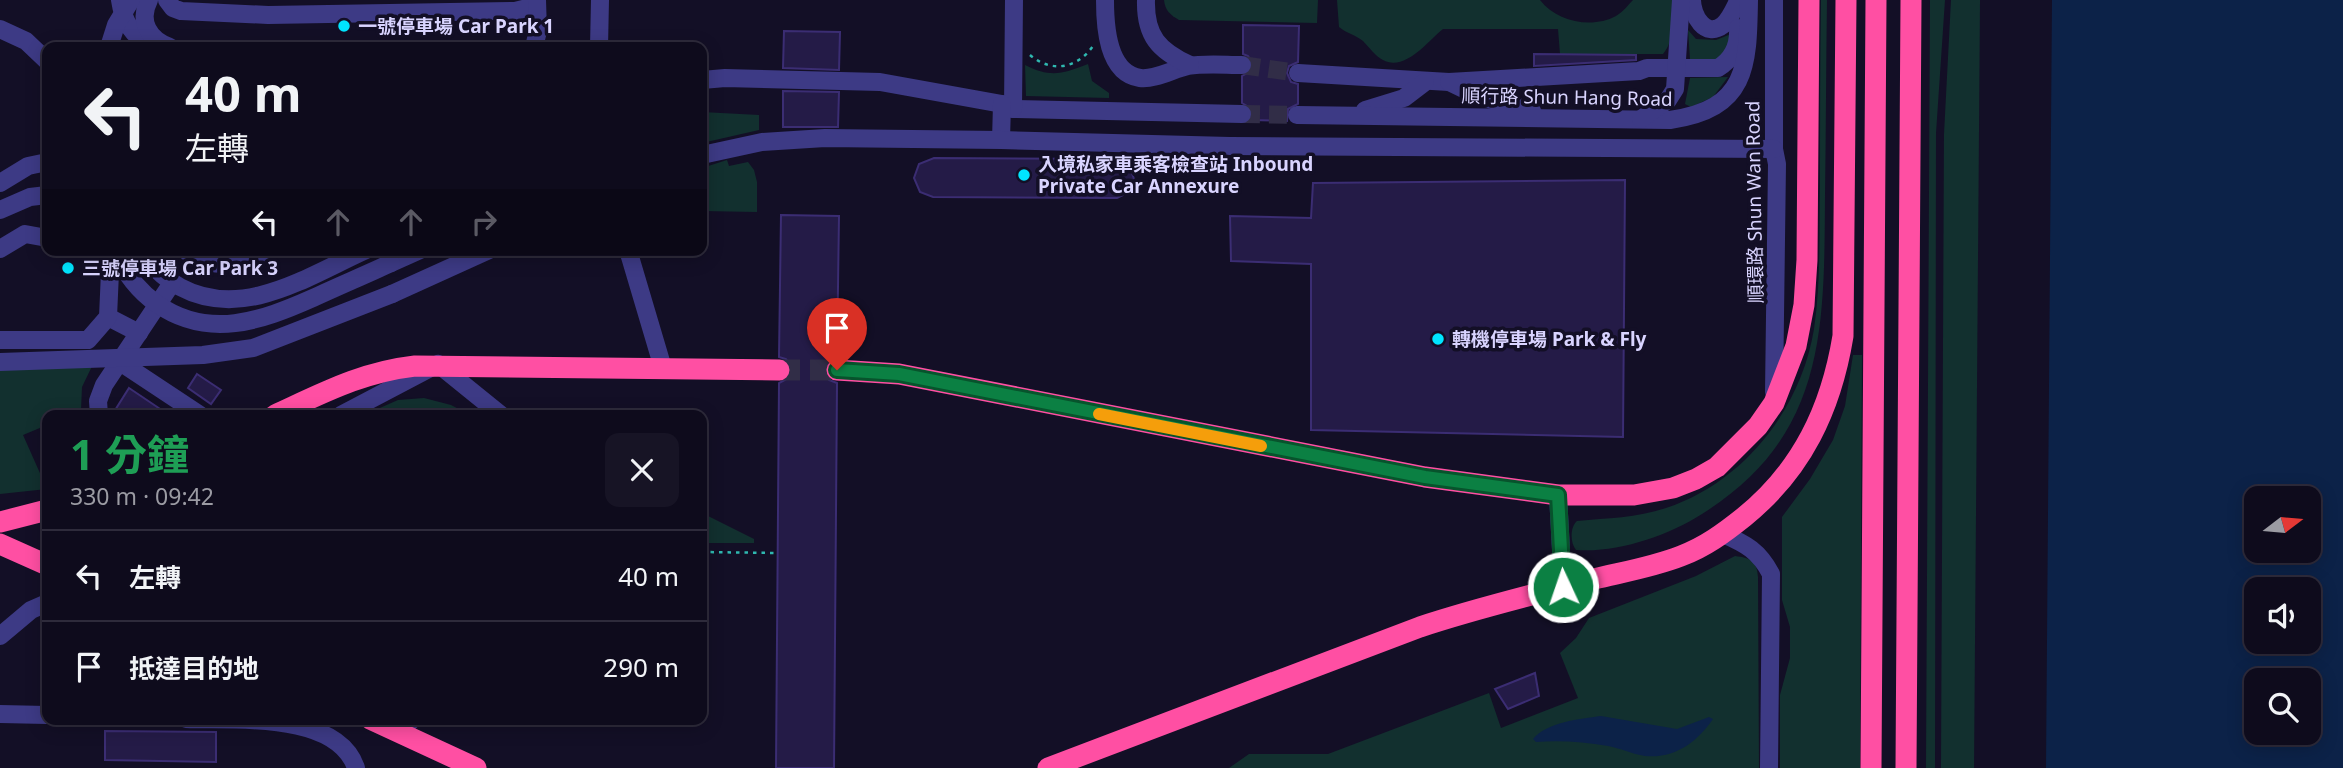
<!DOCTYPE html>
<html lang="zh-TW">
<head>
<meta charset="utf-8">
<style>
	:root { --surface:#0e0b1c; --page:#171425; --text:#f1f3f6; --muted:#9b9ba3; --line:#2e2b3b }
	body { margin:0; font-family:"Noto Sans","Noto Sans TC",sans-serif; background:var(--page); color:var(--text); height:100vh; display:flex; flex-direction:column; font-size:26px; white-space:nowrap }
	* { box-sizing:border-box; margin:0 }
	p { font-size:23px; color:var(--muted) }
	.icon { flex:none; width:38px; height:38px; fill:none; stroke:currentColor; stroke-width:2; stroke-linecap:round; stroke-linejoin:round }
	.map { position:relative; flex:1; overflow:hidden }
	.panel { position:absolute; left:42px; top:410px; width:665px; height:315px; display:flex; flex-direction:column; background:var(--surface); border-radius:14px; box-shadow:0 4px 18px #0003,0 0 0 2px var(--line) }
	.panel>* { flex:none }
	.hud { position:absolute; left:42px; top:42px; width:665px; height:214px; border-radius:14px; box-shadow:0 4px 18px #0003,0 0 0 2px var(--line); background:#0e0b1c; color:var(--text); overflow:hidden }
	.needle { width:46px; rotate:74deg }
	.fabs { position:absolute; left:2244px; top:486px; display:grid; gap:14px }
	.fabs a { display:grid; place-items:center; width:77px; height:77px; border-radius:14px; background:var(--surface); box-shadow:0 4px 18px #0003,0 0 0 2px var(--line); font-size:35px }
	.pin { position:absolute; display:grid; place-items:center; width:60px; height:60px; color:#fff; margin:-72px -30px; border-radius:50% 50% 50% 0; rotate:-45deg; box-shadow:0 0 7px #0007 }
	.pin .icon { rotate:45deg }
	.me { position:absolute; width:77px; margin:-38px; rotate:357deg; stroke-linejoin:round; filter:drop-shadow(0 0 5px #0008) }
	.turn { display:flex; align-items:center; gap:24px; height:147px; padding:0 28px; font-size:32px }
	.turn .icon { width:91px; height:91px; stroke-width:2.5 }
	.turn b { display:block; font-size:49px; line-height:60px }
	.lanes { display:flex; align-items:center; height:66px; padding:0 28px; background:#0003; justify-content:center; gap:35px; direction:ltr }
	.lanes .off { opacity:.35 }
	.round { display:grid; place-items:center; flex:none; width:74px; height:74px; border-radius:14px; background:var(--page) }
	.overview { display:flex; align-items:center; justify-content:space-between; height:119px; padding:0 28px }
	h1 { font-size:42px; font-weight:700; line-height:52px; color:#1e9e55 }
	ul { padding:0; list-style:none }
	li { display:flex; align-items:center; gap:21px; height:91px; padding:0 28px; border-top:2px solid var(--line) }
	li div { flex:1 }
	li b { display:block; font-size:26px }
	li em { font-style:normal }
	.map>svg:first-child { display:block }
	.green { fill:#12302f }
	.water { fill:#0c2248; fill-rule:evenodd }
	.building { fill:#241b47; stroke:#3b2d73; stroke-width:2 }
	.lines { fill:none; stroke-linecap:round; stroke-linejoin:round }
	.minor-tunnel { stroke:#312d47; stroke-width:18; stroke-dasharray:18 9; stroke-linecap:butt }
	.highway-tunnel { stroke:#312d47; stroke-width:21; stroke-dasharray:21 10; stroke-linecap:butt }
	.path { stroke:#2fb8b0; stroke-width:2.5; stroke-dasharray:3.5 5; stroke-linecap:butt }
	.minor { stroke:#3d3a85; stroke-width:18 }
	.highway { stroke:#ff4fa3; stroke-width:21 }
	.minor-bridge { stroke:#3d3a85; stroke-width:18 }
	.route-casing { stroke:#07532c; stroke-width:18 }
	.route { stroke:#0b8043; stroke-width:12 }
	.slow { stroke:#f59e0b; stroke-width:12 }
	.poi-dot { fill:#00e5ff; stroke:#130f26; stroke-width:2.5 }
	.labels { text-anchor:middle; stroke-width:7; stroke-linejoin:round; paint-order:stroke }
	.poi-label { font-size:19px; font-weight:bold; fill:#d9d4ff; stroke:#130f26; text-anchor:start }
	.street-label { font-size:19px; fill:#d9d4ff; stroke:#130f26 }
</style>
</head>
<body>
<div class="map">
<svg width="2343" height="768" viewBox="0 0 2343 768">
	<rect width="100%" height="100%" fill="#130f26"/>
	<g class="green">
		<path d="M1164,0H1318L1317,23L1179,20C1170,15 1165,10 1164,0Z"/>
		<path d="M1337,0H1540C1557,22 1592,29 1616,16C1623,12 1628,5 1633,0H1676C1676,17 1674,41 1663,54H1560L1558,29H1443C1428,41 1405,72 1383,60C1375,56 1369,47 1363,41C1356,35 1346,33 1339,27Z"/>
		<path d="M1821,0H1827C1826,65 1826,131 1825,196C1824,327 1827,436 1702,514C1667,536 1618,553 1576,550C1570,543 1570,527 1577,521C1608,518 1636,518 1666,508C1744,482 1801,409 1814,329C1821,282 1819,233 1820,186C1820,124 1820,62 1821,0Z"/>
		<polygon points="1930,0 1945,0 1936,133 1935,768 1926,768"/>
		<polygon points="1951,0 1980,0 1974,768 1941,768 1944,134"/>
		<polygon points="1688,30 1696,39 1716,40 1731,34 1727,51 1718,59 1690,59"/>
		<path d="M1088,64L1092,81L1109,93V98L1026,96L1025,65C1051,78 1062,74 1088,64Z"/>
		<polygon points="1728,77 1713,97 1691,107 1685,104 1690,78"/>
		<polygon points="702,112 759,115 759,130 702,143"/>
		<polygon points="727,160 729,166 748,162 754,170 757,182 757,212 702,211 702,168"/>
		<polygon points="1853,355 1862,355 1860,768 1780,768 1780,695 1790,658 1790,627 1782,600 1782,517 1810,479 1833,440 1845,406"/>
		<polygon points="94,362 82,387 81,410 71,415 47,415 47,425 23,435 47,489 0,494 0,363"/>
		<polygon points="424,398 451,405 470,415 364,415 398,400"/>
		<polygon points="702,513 754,539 754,543 702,543"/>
		<path d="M1735,556C1751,558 1757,561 1758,577L1759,768H1229L1249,754H1328L1489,693L1501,728L1578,698L1560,653L1576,638L1589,618L1696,576Z"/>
	</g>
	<g class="water">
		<path d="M2052,0H2343V768H2046ZM2256,499H2308V551H2256ZM2256,590H2308V642H2256ZM2256,681H2308V733H2256Z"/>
		<path d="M1601,716L1677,729L1709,717L1713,719C1697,742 1675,759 1645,756C1632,754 1620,748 1608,746C1584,742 1560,740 1536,742L1533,739C1547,722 1580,719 1601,716Z"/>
	</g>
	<g class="building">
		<polygon points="1243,25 1299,26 1298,62 1289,66 1287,73 1291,82 1298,84 1298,104 1288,109 1287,121 1251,120 1252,109 1242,103 1242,76 1251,71 1253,64 1248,56 1243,54"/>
		<polygon points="784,31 840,32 839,70 783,68"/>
		<polygon points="1534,54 1636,55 1636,60 1534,66"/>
		<polygon points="783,91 839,92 838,127 783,127"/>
		<polygon points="934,158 1115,159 1129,165 1134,179 1129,192 1117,198 933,197 920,192 914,178 919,164"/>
		<polygon points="1625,180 1623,437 1311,430 1311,264 1231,261 1230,216 1311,218 1313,183"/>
		<polygon points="781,215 839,216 837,357 827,362 824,370 829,380 837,383 834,768 776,768 779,383 790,377 792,369 786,359 779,357"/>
		<polygon points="197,374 221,390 211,404 188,388"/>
		<polygon points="129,388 169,415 112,415"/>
		<polygon points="1535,673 1539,696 1508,709 1495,689"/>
		<polygon points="105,731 216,732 216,762 105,760"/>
	</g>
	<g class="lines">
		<g class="minor-tunnel">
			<polyline points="1242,65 1298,73"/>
			<polyline points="1242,114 1297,115"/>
		</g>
		<polyline class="highway-tunnel" points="779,370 837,370"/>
		<g class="path">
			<path d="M1030,55C1051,73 1077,69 1093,46"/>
			<polyline points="702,552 777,553"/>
		</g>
		<g class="minor">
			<path d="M120,0C123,22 133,36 152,47"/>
			<path d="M149,0C138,21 149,40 170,47"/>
			<polyline points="167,0 173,8 181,11 268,15 515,11 527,8 534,0"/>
			<path d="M1105,0C1105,26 1107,73 1140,78C1154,80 1174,69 1188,66C1205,63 1225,65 1242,65"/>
			<path d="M1146,0C1145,36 1159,51 1190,65"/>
			<path d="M1692,0C1692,15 1705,39 1723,25C1730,19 1734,9 1738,1"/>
			<polyline points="1774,0 1774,149 1777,164 1774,392"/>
			<polyline points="0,29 26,41 47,61"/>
			<polyline points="534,47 538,31 537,0"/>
			<polyline points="599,47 600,0"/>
			<path d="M1298,73L1449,82L1639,71L1647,68H1718C1733,59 1739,45 1738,28"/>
			<polyline points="702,80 725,78 880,82 1002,104 1013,109 1242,114"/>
			<polyline points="1449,82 1478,96 1532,111"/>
			<polyline points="1013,109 1014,0"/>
			<polyline points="1365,110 1404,98 1425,82"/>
			<path d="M1297,115L1670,120C1747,109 1748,67 1749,0"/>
			<polyline points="1641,119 1668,100 1675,89 1681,0"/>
			<polyline points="1001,140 1002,104"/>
			<polyline points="702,155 762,142 825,138 1001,140 1230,146 1774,149"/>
			<polyline points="0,183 28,166 47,162"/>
			<polyline points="0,210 30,197 47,195"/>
			<polyline points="0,249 25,234 47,238"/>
			<path d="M142,250C151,266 164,278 180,287C243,321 308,276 366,250"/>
			<path d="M185,250C212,273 240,263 269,250"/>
			<polyline points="628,250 663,368"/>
			<polyline points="391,263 420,250"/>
			<polyline points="392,294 489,250"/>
			<polyline points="108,317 139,333"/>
			<polyline points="0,340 88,340 108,317 110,272 100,250"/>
			<polyline points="120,362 200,415"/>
			<polyline points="99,415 98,401 104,385 172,283"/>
			<polyline points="341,415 438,364 501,415"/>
			<polyline points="1558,495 1563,587"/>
			<path d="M1723,534C1746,544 1759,551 1771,574L1769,768"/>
			<polyline points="0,636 31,610 47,603"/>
			<polyline points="0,714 47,715"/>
			<path d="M186,719C234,721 337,711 356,768"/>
			<polyline points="399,732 413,719"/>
		</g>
		<g class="highway">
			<polyline points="837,370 899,374 1425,477 1558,495 1634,495 1673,488 1696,479 1717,467 1758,426 1774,403 1796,346 1804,305 1807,260 1809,0"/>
			<path d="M275,415C323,393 362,372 415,366L779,370"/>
			<polyline points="0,522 47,510"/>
			<polyline points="0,544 47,565"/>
			<polyline points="370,719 476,768"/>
			<path d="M1048,768L1420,627C1477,608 1535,594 1594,579C1623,572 1653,567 1681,556C1705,547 1724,533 1744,517C1802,470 1831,409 1843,336L1846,0"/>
			<polyline points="1871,768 1876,0"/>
			<polyline points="1906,768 1911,0"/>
		</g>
		<g class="minor-bridge">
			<polyline points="109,47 116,25 131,0"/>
			<path d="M114,250C124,272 137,290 157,304C209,340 261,321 313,298C339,286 365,275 391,263"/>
			<polyline points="0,362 203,355 253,348 392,294"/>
		</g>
	</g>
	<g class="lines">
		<defs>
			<polyline id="route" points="837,370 899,374 1425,477 1558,495 1563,587"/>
		</defs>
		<use href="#route" class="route-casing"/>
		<use href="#route" class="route"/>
		<polyline class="slow" points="1099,414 1261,446"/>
	</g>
	<g class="poi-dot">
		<circle cx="344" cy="26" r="7"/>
		<circle cx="1024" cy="175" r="7"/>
		<circle cx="68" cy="268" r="7"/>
		<circle cx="1438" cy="339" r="7"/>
	</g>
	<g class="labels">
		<g class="poi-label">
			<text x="358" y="33">一號停車場 Car Park 1</text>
			<text x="1038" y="171">入境私家車乘客檢查站 Inbound<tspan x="1038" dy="22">Private Car Annexure</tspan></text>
			<text x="82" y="275">三號停車場 Car Park 3</text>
			<text x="1452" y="346">轉機停車場 Park &amp; Fly</text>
		</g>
		<g class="street-label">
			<text transform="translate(1567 97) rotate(1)" y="7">順行路 Shun Hang Road</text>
			<text transform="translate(1754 202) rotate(-91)" y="7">順環路 Shun Wan Road</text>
		</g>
	</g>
</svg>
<div class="fabs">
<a><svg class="needle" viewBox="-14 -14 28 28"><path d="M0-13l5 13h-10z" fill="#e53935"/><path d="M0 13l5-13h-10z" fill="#9b9ba3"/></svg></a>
<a><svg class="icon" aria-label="sound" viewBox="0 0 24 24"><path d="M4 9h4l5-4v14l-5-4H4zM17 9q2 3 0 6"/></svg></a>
<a><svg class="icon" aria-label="search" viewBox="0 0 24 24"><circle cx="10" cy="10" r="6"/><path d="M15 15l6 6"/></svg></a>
</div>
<div class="pin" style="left:837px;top:370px;background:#d93025"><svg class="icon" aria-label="arrive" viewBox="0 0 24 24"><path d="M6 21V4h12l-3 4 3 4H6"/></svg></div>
<svg class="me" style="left:1563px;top:587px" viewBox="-20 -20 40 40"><circle r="17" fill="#0b8043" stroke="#fff" stroke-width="3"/><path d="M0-11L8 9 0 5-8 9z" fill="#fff"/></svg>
<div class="hud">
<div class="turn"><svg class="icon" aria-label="left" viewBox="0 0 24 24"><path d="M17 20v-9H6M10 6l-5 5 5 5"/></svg><div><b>40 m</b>左轉</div></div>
<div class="lanes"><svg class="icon" aria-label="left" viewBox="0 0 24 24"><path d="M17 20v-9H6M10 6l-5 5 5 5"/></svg><svg class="icon off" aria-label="ahead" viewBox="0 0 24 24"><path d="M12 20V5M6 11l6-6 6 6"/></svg><svg class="icon off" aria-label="ahead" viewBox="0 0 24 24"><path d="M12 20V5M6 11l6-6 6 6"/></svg><svg class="icon off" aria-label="right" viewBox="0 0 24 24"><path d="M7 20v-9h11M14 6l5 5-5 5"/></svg></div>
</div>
<section class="panel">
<div class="overview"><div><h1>1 分鐘</h1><p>330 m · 09:42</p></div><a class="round"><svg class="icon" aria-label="close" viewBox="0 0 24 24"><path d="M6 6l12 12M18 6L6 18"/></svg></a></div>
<ul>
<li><svg class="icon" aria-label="left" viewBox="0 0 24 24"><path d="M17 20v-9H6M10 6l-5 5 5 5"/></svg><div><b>左轉</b></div><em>40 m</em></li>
<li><svg class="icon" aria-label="arrive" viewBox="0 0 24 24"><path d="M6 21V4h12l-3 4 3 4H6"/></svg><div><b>抵達目的地</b></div><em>290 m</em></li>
</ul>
</section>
</div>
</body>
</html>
